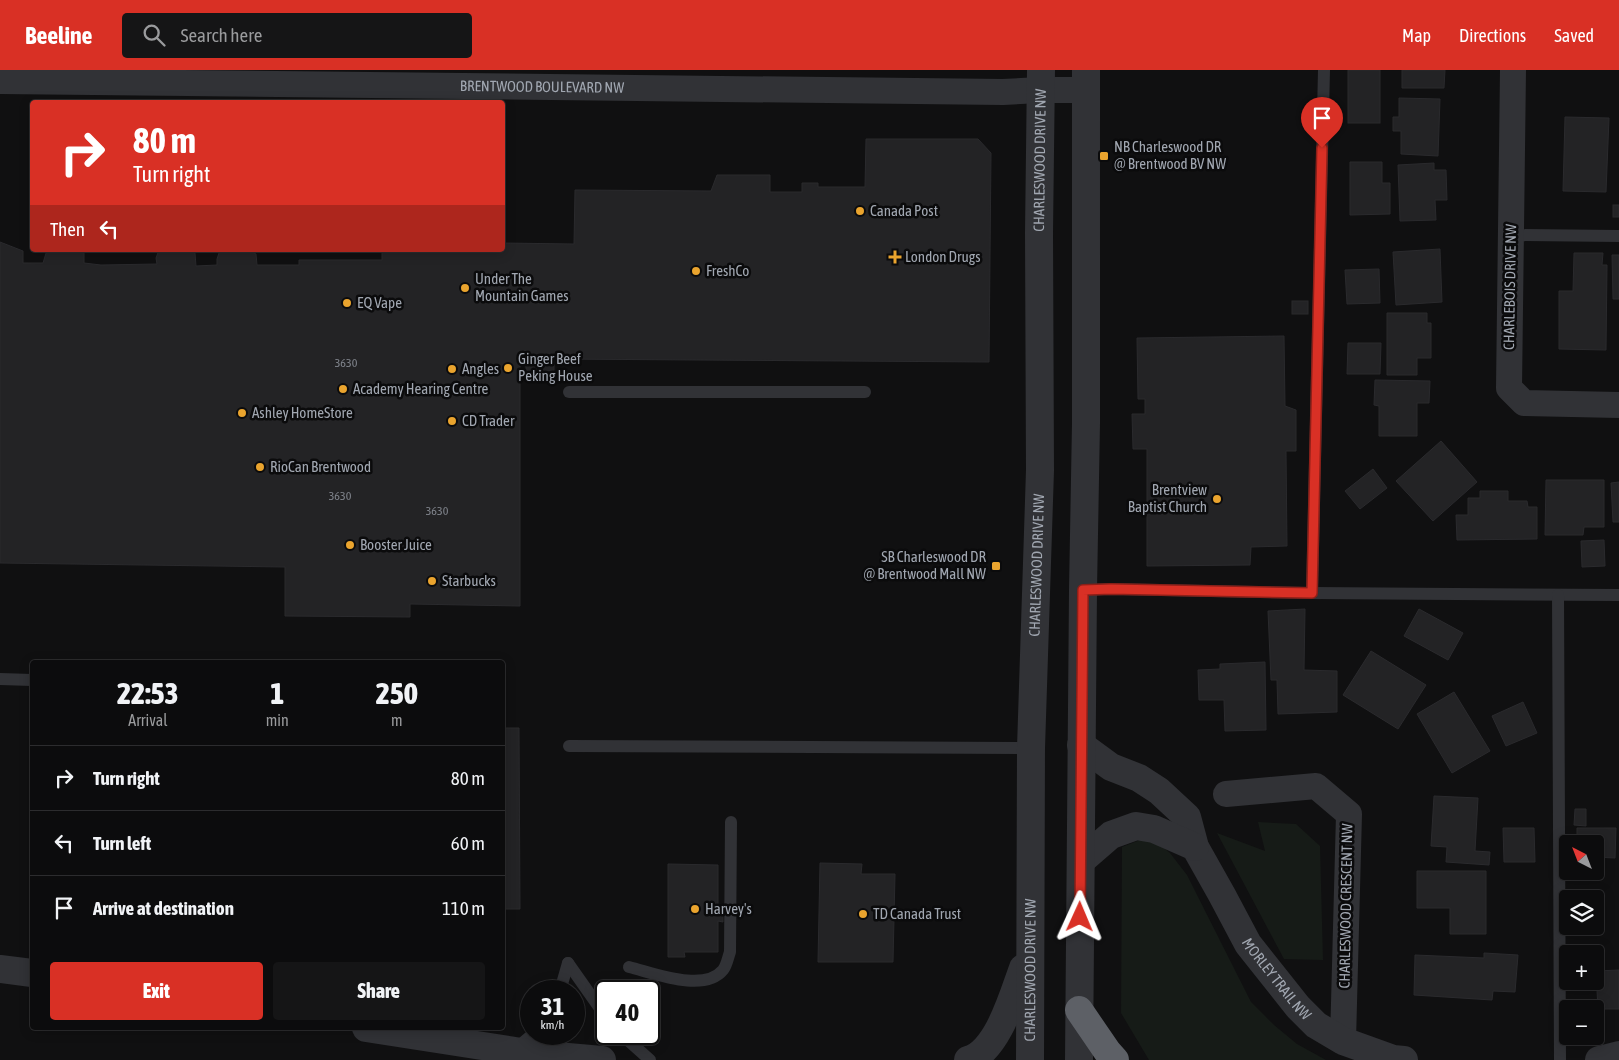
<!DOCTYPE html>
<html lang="en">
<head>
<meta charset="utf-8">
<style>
	:root { --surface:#0c0c0d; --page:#151516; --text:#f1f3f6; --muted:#9a9b9d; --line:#2c2c2e; --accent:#d93025 }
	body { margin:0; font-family:"Asap Condensed",sans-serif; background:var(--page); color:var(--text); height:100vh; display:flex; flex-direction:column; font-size:19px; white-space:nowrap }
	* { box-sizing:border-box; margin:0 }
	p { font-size:16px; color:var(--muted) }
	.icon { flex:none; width:28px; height:28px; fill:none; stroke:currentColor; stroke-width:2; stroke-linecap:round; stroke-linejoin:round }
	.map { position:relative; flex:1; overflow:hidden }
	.details { position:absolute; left:30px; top:590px; width:475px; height:370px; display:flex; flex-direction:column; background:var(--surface); border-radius:5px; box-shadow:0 2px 12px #0003,0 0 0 1px var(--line) }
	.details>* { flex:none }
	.top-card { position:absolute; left:30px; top:30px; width:475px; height:152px; border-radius:5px; box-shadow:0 2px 12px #0003,0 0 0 1px var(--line); background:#d93025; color:#fff; overflow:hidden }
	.needle { width:32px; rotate:318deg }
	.buttons { position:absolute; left:1559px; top:765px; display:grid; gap:10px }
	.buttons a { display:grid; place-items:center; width:45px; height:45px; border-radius:5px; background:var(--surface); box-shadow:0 2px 12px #0003,0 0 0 1px var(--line); font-size:25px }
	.speed { position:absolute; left:520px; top:910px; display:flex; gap:10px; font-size:25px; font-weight:700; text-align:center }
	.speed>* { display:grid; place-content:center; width:65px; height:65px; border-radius:50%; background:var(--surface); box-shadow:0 2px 12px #0003,0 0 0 1px var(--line); line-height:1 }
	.speed small { font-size:12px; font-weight:400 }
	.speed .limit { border:2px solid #111; border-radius:8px; background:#fff; color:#111 }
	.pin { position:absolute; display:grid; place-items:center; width:42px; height:42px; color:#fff; margin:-51px -21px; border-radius:50% 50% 50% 0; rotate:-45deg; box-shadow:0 0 5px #0007 }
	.pin .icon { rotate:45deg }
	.me { position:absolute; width:55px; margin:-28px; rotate:1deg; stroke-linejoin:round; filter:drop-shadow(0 0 4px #0008) }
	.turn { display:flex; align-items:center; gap:18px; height:105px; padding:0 20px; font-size:22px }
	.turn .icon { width:65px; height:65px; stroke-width:2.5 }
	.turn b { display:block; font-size:35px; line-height:42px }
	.then { display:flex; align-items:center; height:48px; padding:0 20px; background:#0003; gap:10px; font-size:19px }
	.eta { display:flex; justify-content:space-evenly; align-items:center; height:85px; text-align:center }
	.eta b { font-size:30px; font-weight:800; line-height:35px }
	.button { display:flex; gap:10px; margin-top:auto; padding:10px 20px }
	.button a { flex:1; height:58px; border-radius:5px; background:var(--accent); color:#fff; font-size:20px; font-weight:800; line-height:58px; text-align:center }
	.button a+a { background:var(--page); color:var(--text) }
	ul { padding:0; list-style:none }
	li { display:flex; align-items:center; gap:15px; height:65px; padding:0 20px; border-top:1px solid var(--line) }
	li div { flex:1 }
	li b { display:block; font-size:19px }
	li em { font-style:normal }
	header { display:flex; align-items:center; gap:30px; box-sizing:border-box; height:70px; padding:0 25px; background:var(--accent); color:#fff }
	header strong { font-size:24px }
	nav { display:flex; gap:28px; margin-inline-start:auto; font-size:18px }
	.search { width:350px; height:45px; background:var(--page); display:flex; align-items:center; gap:12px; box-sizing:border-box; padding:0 18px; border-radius:5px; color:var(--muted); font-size:19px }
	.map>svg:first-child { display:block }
	.green { fill:#161b17 }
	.building { fill:#232325; stroke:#2a2a2d }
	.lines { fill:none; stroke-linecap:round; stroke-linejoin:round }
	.service { stroke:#313236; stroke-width:12 }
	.minor { stroke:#313236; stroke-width:26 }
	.tertiary { stroke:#313236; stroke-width:28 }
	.motorway { stroke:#5d6066; stroke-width:28 }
	.route-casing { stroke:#8d1f18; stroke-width:12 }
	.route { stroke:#d93025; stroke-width:9 }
	.poi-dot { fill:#eaa42e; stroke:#0b0b0c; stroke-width:2 }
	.labels { text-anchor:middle; stroke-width:5; stroke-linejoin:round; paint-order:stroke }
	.number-label { font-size:12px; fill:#81858d }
	.street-label { font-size:15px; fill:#a1a7b1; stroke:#0b0b0c }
	.poi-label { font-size:15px; fill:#a1a7b1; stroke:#0b0b0c; text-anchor:start }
</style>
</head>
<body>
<header>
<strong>Beeline</strong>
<div class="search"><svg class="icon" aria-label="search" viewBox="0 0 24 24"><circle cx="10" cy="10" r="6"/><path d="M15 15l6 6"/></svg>Search here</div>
<nav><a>Map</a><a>Directions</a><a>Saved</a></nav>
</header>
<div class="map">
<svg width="1619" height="990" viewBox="0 0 1619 990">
	<rect width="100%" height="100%" fill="#101011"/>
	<g class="green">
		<polygon points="1258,752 1296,754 1320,776 1323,890 1284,889 1217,763 1265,781"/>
		<polygon points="1140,770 1156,772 1170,783 1187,805 1251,932 1274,955 1297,974 1326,990 1149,990 1121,943 1122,777"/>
	</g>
	<g class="building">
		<rect x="1348" y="0" width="32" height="53"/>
		<polygon points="1402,0 1445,0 1444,18 1402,18"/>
		<polygon points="1399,28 1440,29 1438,86 1401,84 1401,61 1393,61 1393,47 1399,47"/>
		<polygon points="1565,47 1609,48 1606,122 1563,121"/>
		<polygon points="866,69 978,69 991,83 989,292 554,289 554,301 526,301 526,289 520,289 520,536 410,534 410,547 285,546 285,497 0,493 0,172 23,181 23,193 43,193 47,180 79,180 84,182 84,193 101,195 157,194 156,188 159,180 188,180 195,183 196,196 217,195 217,189 220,180 247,180 256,184 257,195 299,195 299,190 382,190 382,182 392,182 392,180 502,180 502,173 574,174 575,120 711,121 717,105 770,105 770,122 802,122 802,113 818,113 818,117 865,117"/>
		<polygon points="1350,92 1382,92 1382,113 1390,113 1390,144 1350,145"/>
		<polygon points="1434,93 1434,100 1446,100 1447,130 1435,130 1436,150 1400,151 1398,95"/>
		<rect x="1613" y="135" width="6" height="12"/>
		<polygon points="1440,179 1442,232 1396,235 1393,182"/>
		<polygon points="1574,183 1603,183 1602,195 1607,195 1606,280 1559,279 1559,221 1573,221"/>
		<polygon points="1612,185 1619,185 1619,229 1613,229"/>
		<polygon points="1379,199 1380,233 1347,234 1345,200"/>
		<rect x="1292" y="231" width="16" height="13"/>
		<polygon points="1387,243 1427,243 1427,253 1431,253 1431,288 1417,288 1417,305 1387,305"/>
		<polygon points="1284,266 1285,336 1296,340 1296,381 1286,381 1287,476 1251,477 1250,495 1147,496 1147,379 1133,379 1132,344 1145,344 1145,329 1138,329 1137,268"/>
		<polygon points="1348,273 1381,273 1380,304 1347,304"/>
		<polygon points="1375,310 1430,311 1429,333 1417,333 1417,366 1379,366 1379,336 1374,335"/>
		<polygon points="1441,371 1477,412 1433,451 1396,411"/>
		<polygon points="1373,399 1387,418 1360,439 1345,421"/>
		<polygon points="1546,410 1604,410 1604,457 1584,457 1583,465 1545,465"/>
		<polygon points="1619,412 1619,452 1613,452 1611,413"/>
		<polygon points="1480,421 1508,421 1508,431 1527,431 1528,437 1537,437 1537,469 1457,470 1456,445 1468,445 1468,428 1480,428"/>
		<polygon points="1604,470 1605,496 1582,497 1581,471"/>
		<polygon points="1305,539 1304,600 1337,601 1337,642 1278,644 1277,610 1271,610 1268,541"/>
		<polygon points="1419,539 1463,563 1448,590 1404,566"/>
		<polygon points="1371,581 1426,615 1398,659 1343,625"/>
		<polygon points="1265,592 1266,660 1225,661 1224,630 1199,630 1198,600 1220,599 1220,594"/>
		<polygon points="1454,622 1490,681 1452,703 1417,644"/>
		<polygon points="1523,632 1537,663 1506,676 1492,646"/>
		<polygon points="502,658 519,658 520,839 502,839"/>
		<polygon points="1434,726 1478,728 1475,781 1490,782 1489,795 1446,792 1447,777 1431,776"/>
		<polygon points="1575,739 1586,739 1586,756 1574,755"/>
		<polygon points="1503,758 1534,758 1535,792 1504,792"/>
		<polygon points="1577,758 1616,758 1615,788 1595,787 1595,774 1577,774"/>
		<polygon points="820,793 862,794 861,804 895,804 893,892 818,892"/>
		<polygon points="668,794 718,795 718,837 723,838 723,852 718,851 718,882 684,882 685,887 668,887"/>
		<polygon points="1417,801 1486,801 1486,864 1450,864 1450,838 1417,838"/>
		<polygon points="1484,883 1518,885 1515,922 1493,921 1492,930 1414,925 1415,885 1484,888"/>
		<polygon points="1619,900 1619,939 1598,939 1596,901"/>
	</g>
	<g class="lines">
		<g class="service">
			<polyline points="1511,165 1619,166"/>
			<polyline points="569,322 865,322"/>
			<polyline points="1083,520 1111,519 1312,523 1619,525"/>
			<polyline points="1312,523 1324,0"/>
			<polyline points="1558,525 1560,990"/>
			<polyline points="0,609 32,610"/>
			<polyline points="569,676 1031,678"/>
			<polyline points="568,893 606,947"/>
			<path d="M629,897C654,903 704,923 723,900C727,895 728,887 730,882L731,752"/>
			<polyline points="560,921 568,893"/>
			<polyline points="621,964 650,990"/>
			<polyline points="514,980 533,964"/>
		</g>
		<g class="minor">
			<polyline points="1513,0 1509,318 1524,333 1619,335"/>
			<path id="s1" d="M0,11L1003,22L1040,20H1086"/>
			<polyline points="1226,724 1316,716 1349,744 1343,971"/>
		</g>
		<g class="tertiary">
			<path id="s2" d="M1081,675L1111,697L1139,708L1159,721L1187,747L1195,777L1222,825L1248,874L1298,937L1316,955L1343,971L1393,989L1404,990"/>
			<polyline points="1081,791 1111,765 1136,756 1154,759 1195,777"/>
			<polyline points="0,899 32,903"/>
			<polyline points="366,958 534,984 602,990"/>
			<path d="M968,990C998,981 1013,925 1023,898"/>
			<path id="s3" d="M1030,990L1031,678L1040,400L1039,163L1041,0"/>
			<polyline points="1079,990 1083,520 1086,353 1086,0"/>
			<polyline points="1599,990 1619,985"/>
		</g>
		<polyline class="motorway" points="1079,940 1107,981 1115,990"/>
	</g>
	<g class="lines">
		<defs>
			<polyline id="route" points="1080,847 1083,520 1111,519 1312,523 1322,78"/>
		</defs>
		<use href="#route" class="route-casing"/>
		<use href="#route" class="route"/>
	</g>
	<g class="poi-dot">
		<rect x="1099" y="81" width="10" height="10" rx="2.5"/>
		<circle cx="860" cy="141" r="5"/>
		<path d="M892.5 179.5h5v5h5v5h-5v5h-5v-5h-5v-5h5z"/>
		<circle cx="696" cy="201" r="5"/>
		<circle cx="465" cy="218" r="5"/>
		<circle cx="347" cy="233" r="5"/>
		<circle cx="508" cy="298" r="5"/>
		<circle cx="452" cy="299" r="5"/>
		<circle cx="343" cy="319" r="5"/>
		<circle cx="242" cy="343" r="5"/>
		<circle cx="452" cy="351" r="5"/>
		<circle cx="260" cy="397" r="5"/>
		<circle cx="1217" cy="429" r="5"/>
		<circle cx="350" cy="475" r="5"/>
		<rect x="991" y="491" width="10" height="10" rx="2.5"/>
		<circle cx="432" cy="511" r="5"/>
		<circle cx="695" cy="839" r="5"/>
		<circle cx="863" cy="844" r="5"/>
	</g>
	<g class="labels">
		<g class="number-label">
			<text x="346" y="297">3630</text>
			<text x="340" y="430">3630</text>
			<text x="437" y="445">3630</text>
		</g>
		<g class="street-label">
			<text dy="5" stroke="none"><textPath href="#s1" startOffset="542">BRENTWOOD BOULEVARD NW</textPath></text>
			<text dy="5" stroke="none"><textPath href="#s3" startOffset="900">CHARLESWOOD DRIVE NW</textPath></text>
			<text transform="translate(1510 217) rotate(-89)" y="5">CHARLEBOIS DRIVE NW</text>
			<text dy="5" stroke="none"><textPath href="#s3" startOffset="495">CHARLESWOOD DRIVE NW</textPath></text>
			<text transform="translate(1346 836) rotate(-89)" y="5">CHARLESWOOD CRESCENT NW</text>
			<text dy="5" stroke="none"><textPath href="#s3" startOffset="90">CHARLESWOOD DRIVE NW</textPath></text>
			<text dy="5" stroke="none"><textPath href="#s2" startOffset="316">MORLEY TRAIL NW</textPath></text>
		</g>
		<g class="poi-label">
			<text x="1114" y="82">NB Charleswood DR<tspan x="1114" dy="17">@ Brentwood BV NW</tspan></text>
			<text x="870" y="146">Canada Post</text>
			<text x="905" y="192">London Drugs</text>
			<text x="706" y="206">FreshCo</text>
			<text x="475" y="214">Under The<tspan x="475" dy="17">Mountain Games</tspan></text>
			<text x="357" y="238">EQ Vape</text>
			<text x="518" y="294">Ginger Beef<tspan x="518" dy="17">Peking House</tspan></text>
			<text x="462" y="304">Angles</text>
			<text x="353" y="324">Academy Hearing Centre</text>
			<text x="252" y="348">Ashley HomeStore</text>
			<text x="462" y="356">CD Trader</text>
			<text x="270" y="402">RioCan Brentwood</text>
			<text x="1207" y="425" text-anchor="end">Brentview<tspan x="1207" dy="17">Baptist Church</tspan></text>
			<text x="360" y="480">Booster Juice</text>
			<text x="986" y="492" text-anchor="end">SB Charleswood DR<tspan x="986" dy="17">@ Brentwood Mall NW</tspan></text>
			<text x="442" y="516">Starbucks</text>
			<text x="705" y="844">Harvey's</text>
			<text x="873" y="849">TD Canada Trust</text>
		</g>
	</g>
</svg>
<div class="buttons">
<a><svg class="needle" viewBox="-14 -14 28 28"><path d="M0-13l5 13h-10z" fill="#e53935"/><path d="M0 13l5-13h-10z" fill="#9a9b9d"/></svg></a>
<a><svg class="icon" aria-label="layers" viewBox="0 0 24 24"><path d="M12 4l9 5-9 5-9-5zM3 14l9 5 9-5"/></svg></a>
<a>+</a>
<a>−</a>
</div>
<div class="speed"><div>31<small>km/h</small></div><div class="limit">40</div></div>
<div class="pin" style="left:1322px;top:78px;background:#d93025"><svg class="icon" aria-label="arrive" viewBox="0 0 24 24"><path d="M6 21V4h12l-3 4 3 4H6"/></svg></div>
<svg class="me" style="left:1080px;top:847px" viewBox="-20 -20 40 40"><path d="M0-17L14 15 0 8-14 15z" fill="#d93025" stroke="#fff" stroke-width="4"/></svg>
<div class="top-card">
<div class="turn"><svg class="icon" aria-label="right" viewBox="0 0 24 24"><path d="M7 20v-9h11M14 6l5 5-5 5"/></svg><div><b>80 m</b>Turn right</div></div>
<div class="then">Then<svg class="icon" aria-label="left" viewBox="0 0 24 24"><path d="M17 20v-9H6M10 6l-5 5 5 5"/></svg></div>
</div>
<section class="details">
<div class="eta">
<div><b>22:53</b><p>Arrival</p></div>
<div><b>1</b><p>min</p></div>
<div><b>250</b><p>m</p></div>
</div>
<ul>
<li><svg class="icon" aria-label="right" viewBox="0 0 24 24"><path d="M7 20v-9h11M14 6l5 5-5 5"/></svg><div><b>Turn right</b></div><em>80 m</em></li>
<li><svg class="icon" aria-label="left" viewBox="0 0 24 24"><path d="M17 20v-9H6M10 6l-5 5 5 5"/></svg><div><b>Turn left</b></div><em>60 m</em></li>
<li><svg class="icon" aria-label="arrive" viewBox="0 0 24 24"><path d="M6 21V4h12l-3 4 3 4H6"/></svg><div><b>Arrive at destination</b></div><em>110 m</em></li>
</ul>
<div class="button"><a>Exit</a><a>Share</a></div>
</section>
</div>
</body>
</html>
